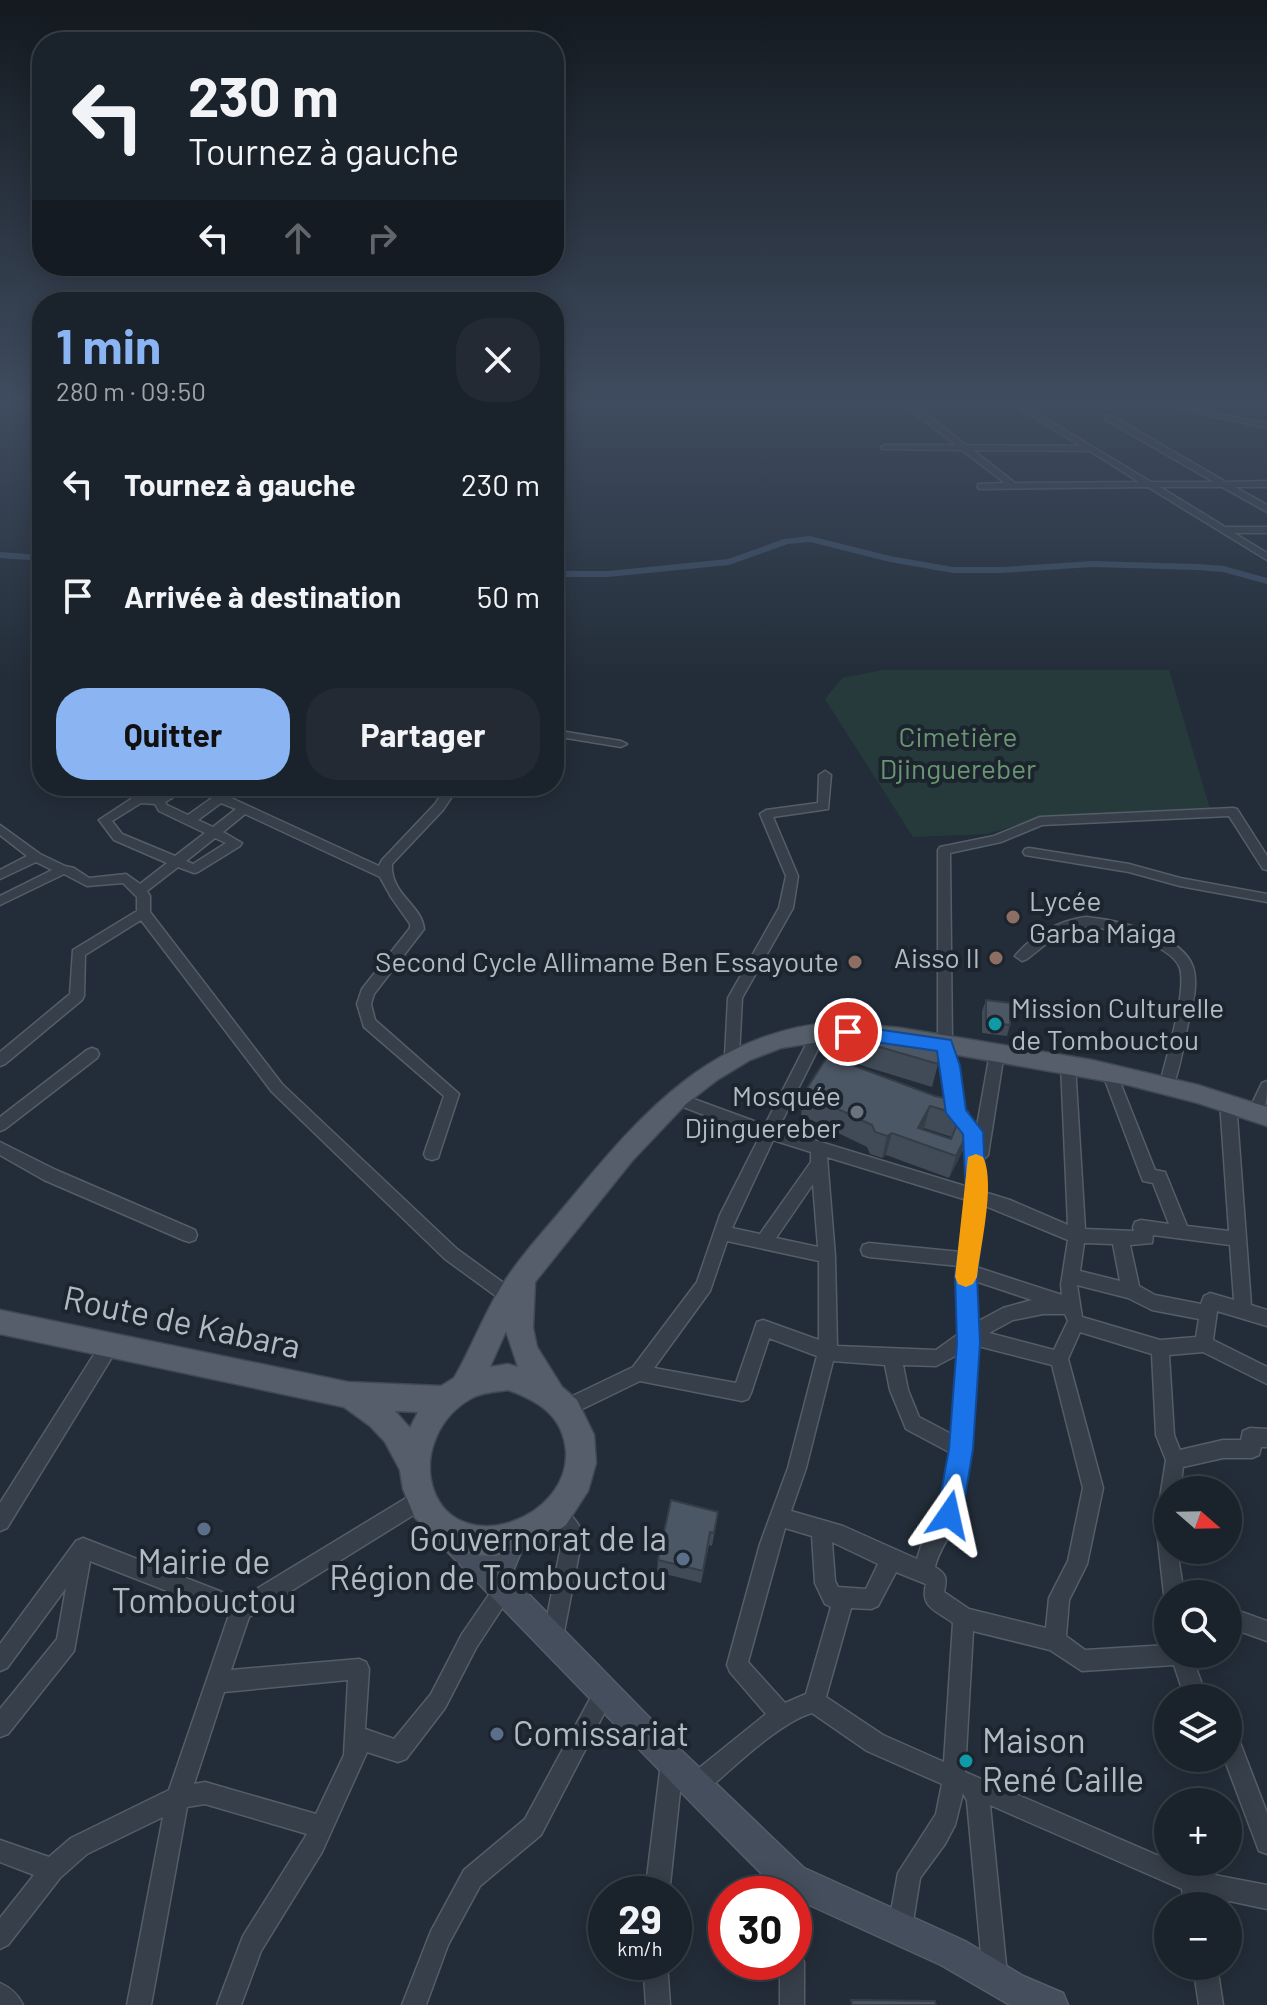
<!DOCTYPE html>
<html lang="fr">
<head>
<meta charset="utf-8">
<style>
	:root { --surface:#1a222b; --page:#232a33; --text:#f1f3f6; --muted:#9fa4a9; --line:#383f47; --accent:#8ab5f2 }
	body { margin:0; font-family:Barlow,sans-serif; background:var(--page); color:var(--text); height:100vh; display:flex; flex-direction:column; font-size:30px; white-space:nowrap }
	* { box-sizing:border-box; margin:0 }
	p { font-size:26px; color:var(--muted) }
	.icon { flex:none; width:44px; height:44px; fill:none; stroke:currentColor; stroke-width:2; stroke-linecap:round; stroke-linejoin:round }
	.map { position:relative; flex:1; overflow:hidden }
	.drawer { position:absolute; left:32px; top:292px; width:532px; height:504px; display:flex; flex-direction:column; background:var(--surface); border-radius:32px; box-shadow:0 4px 20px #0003,0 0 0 2px var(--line) }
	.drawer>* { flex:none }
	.hud { position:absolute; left:32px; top:32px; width:532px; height:244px; border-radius:32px; box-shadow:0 4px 20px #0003,0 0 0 2px var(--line); background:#1a222b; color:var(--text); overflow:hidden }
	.needle { width:52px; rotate:110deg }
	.fabs { position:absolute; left:1154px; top:1476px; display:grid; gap:16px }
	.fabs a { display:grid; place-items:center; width:88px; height:88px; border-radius:50%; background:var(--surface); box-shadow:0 4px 20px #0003,0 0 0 2px var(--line); font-size:40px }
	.speed { position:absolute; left:588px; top:1876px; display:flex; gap:16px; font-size:40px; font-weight:700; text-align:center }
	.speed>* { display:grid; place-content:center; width:104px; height:104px; border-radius:50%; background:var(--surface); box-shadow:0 4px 20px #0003,0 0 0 2px var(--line); line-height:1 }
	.speed small { font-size:20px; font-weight:400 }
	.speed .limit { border:12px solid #d22; background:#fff; color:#111 }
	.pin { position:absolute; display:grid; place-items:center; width:68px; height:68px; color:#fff; margin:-34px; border:4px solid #fff; border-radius:50%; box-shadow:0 2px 8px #0007 }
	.me { position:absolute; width:88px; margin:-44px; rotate:11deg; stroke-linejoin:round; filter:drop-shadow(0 0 6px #0008) }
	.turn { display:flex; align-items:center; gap:28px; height:168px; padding:0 24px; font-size:36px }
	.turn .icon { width:104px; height:104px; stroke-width:2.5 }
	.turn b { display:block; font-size:56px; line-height:68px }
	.lanes { display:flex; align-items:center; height:76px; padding:0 24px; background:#0003; justify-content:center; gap:40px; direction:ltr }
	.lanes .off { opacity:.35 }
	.round { display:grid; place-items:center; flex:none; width:84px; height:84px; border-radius:32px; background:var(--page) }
	.head { display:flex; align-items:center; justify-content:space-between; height:136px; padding:0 24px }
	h1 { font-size:48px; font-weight:700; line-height:60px; color:var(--accent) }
	.action { display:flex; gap:16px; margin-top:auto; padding:16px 24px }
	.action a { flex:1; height:92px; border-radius:32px; background:var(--accent); color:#111; font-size:32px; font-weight:700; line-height:92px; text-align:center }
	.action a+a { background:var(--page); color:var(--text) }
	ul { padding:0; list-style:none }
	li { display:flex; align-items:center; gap:24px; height:112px; padding:0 24px }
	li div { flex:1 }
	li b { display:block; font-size:30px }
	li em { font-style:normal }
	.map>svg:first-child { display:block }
	.green { fill:#263a3b }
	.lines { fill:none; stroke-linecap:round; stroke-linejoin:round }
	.canal { fill:#394b62; fill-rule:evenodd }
	.street-casing { stroke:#555d67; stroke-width:3 }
	.secondary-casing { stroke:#555d67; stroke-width:3 }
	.primary-casing { stroke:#404852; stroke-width:3 }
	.street { fill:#373f4a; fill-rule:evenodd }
	.secondary { fill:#454e5c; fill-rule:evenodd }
	.primary { fill:#555e6a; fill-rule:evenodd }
	.wall { fill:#414b57; fill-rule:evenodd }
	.shaded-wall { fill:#353d47 }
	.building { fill:#4c5765; stroke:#353d47; stroke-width:2; fill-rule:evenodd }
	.route { fill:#1a73e8; stroke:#114b97; stroke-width:2 }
	.slow { fill:#f59e0b }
	.education-dot { fill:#8d6e63; stroke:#1c242e; stroke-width:3 }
	.culture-dot { fill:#0f9aa8; stroke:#1c242e; stroke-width:3 }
	.worship-dot { fill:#6b7280; stroke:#1c242e; stroke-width:3 }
	.service-dot { fill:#5c6f8a; stroke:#1c242e; stroke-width:3 }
	.labels { text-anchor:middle; stroke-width:8; stroke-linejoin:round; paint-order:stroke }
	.park-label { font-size:28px; fill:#6a9573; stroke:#1c242e }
	.poi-label { font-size:28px; fill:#b2bac5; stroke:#1c242e; text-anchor:end }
	.near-street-label { font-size:34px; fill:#b2bac5; stroke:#1c242e }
	.near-poi-label { font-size:34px; fill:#b2bac5; stroke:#1c242e; text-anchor:start }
</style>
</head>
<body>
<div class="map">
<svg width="1267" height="2005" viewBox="0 0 1267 2005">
	<rect width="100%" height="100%" fill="#232d39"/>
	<polygon class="green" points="883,670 1169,670 1210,809 1043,817 987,834 913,837 825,699 842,678"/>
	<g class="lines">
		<g class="canal">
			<polygon points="810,536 890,556 953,567 1002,567 1092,561 1197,564 1224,566 1267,578 1267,584 1223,572 1197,570 1092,567 1002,573 953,573 890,562 810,542 788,544 729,565 608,577 554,577 554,571 608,571 728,559 784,539"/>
			<polygon points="0,552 42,555 42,561 0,558"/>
		</g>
		<defs>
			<g id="street">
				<path d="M897,399H906L966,445L1081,446L1020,409L1019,407L1023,405L1151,482H1214L1106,420V416H1112L1226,482L1267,481V487H1235L1267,505V512L1222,487H1160L1225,527H1267V533H1234L1267,553V560L1148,487L981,489L978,488V484L1005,483L962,450L882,449L881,447L885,445H956ZM973,450L1090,451L1139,482L1015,483Z"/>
				<polygon points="1138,399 1153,399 1267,424 1267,428"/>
				<polygon points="554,730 621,741 627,744 621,747 554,736"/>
				<polygon points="825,771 831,775 828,809 773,817 798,876 793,908 742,998 739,1056 737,1060 727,1060 725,1056 728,998 779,908 786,876 760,814 766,810 818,803 819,775"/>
				<path d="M130,786H142L141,794C153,800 162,796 170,786H182L172,798L165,802L167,805L188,815L212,798L189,786H205L379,866L382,860L435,804L447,786H459L443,810L392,864C390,894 422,905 424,929L374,994L371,1004L375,1020L459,1094L438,1158L432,1160L426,1158L424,1154L444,1096L364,1027L357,1004L362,989L410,928V924L391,897L380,877L245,814L223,832L242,843L240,846L198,872L194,873L178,867L147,891L150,896V912L282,1084L457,1249L516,1292L519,1297L516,1302L510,1305L504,1302L445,1259L272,1092L141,920L85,955L84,996L82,1000L5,1064L0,1066V1052L70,994L73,950L137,911V897L123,883L87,886L64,874L0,905V896L52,870L36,862L0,879V870L27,856L0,835V825L40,854L65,866L74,868L89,878L126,874L140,884L167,863L114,840L99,820L131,799ZM141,803L155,804L159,811L205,833L175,856L122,834L112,821ZM221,803L236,809L213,827L198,820ZM215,838L226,843L193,864L186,861Z"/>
				<path d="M1233,808L1237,809L1267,856V870L1263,869L1229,816L1042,825L1001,842L950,853L952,1045L958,1066L963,1111L977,1126L990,1053L992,1049H1002L1004,1053L988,1155L982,1161L984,1192L1010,1200L1068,1225L1061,1065L1063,1061H1073L1075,1065L1085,1229L1134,1231L1133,1227L1135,1222L1141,1220L1169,1224L1153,1183L1143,1181L1141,1176L1102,1072L1104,1068H1114L1116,1072L1155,1170L1165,1172L1187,1226L1229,1231L1220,1102L1223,1098H1233L1236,1102L1251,1305L1267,1310V1326L1217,1311L1213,1340L1267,1367V1384L1203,1352L1169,1355L1174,1435L1180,1450L1223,1440H1241L1243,1431L1250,1428L1267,1429V1447H1261L1259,1455L1252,1458H1223L1183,1467L1180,1490H1168V1550H1177L1184,1594H1168V1602L1164,1594L1156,1523L1166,1460L1156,1435L1152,1354L1080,1332L1068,1359L1103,1488L1087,1564L1069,1600L1066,1636L1085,1650L1168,1645V1654H1191L1207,1698H1185L1174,1665L1082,1671L1050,1650L973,1631L965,1772L1168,1860V1862L1193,1871L1267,1885V1909L1206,1896L1208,1906H1184L1182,1889L990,1805L1007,1975L1003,1983L995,1987L987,1983L983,1975L967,1801L963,1793L955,1825L945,1844L920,1878L912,1928L908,1936L900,1940L892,1936L888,1928L898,1873L936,1814L942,1784L867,1751L812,1713C778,1723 732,1769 704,1793L696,1796L688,1793L685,1785L688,1777L766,1714L730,1672L727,1665L760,1544L788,1468L817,1356L769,1338L751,1393L748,1399L742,1401L640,1381L568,1416L562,1413L559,1407L562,1401L633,1367L697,1282L720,1215L760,1136L670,1102L668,1098L670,1094H680L765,1125L815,1027H825L827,1031L778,1129L968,1187L965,1134L948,1113L944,1066L938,1045V850L940,847L994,836L1040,817ZM773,1140L811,1152V1162L760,1234L732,1228ZM827,1157L967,1200L961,1252L869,1243L863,1245L861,1250L863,1255L869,1257L959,1266L960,1333L936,1350L837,1346L835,1256ZM813,1184L818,1247L776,1238ZM983,1205L1068,1240L1061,1285L1062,1295L976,1267ZM1153,1235L1230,1245L1234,1300L1210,1293L1204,1296L1201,1304L1155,1295L1139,1286L1130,1245L1152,1243ZM727,1241L819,1261V1340L763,1320L757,1322L736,1383L654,1368L710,1291ZM1084,1243L1113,1244L1120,1281L1080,1271ZM975,1281L1032,1300L1003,1308L977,1322ZM1077,1285L1128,1298L1152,1310L1199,1319L1196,1337L1160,1340L1082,1317ZM1043,1314H1065L1068,1321L1054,1350L989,1333L1013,1320ZM978,1346L1052,1365L1083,1488L1068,1561L1049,1598L1046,1628L969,1609L944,1592C947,1579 947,1574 935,1567C939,1548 953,1534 958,1516C974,1466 974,1399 978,1346ZM959,1354L953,1435L919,1417L908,1390L903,1365L936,1366ZM833,1361L885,1365L890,1390L906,1429L951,1453L940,1512L921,1546L917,1559L843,1526L791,1511L806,1468ZM785,1528L812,1536L815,1583L825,1604L831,1607L806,1694L785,1703L748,1662ZM832,1542L878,1564L866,1589L838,1587L835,1581ZM896,1572L926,1584C920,1608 936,1610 953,1623L944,1762L883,1735L826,1697L851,1608L871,1609L878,1606Z"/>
				<polygon points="1029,848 1129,864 1180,878 1267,894 1267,902 1180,886 1129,872 1025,855 1023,852 1025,849"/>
				<path d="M1086,917C1116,920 1182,934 1193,967C1199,985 1191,1011 1187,1028C1183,1048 1180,1070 1172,1088H1162L1160,1084C1166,1057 1187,993 1180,968C1172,943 1096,921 1073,928C1056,933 1041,949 1027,959L1022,961L1015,956C1032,936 1059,920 1086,917Z"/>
				<polygon points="92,1048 97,1050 99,1054 97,1058 5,1129 0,1131 0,1117 87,1050"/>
				<path d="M1267,1081C1267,1094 1267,1104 1261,1116L1256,1118L1251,1116L1248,1112L1262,1083Z"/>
				<polygon points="0,1142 56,1170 195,1230 197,1235 195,1240 189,1242 183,1240 44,1180 0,1155"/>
				<polygon points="111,1335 117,1337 120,1343 117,1349 7,1528 0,1531 0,1503 105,1337"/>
				<path d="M421,1489L428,1492L431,1499L428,1506L249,1617L231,1670L359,1659L366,1662L369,1669L365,1729L394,1739L431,1694L462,1634L497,1583L504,1580L511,1583L514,1590L476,1648L445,1708L406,1759L398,1762L367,1752L322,1852L261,1951L241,2005H217L243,1936L307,1834L205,1804L187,1807L151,2005H127L163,1817L87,1854L60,1878L8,1945L0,1949V1918L34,1875L0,1862V1840L49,1857L71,1838L169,1790L229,1615L90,1561L74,1651L8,1734L0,1737V1709L57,1639L66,1588L7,1668L0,1671V1644L76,1541L83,1538L240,1599ZM348,1680L344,1755L316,1814L205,1782L194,1784L224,1692Z"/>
				<path d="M557,1505C568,1510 578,1522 583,1533L563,1637L560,1644L553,1647L546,1644L543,1637L563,1536L547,1515L550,1508Z"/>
				<polygon points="1228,1607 1267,1621 1267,1641 1228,1627"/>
				<polygon points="605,1680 612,1684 616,1691 612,1698 541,1835 480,1886 448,1945 426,2005 402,2005 431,1931 464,1870 525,1819 598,1684"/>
				<polygon points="1228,1729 1236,1732 1267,1813 1267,1854 1259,1851 1224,1758 1228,1758"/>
				<polygon points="672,1752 680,1755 683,1763 669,1894 645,1894 661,1763 664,1755"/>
				<polygon points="794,1951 800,1954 804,1962 804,2005 780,2005 780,1962 794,1962"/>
				<polygon points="643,1962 667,1962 670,2005 646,2005"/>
				<polygon points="1193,1966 1217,1966 1223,2005 1199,2005"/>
				<path d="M0,1983C11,1988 18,1994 23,2005H0Z"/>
			</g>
			<path id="secondary" d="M450,1520L460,1524L491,1556L502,1530L512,1526L522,1530L526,1540L511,1576L683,1752L804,1868L965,1941L1023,1976L1063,1993L1068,2005H1010L941,1965L794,1898V1894L780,1892C665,1778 553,1659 440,1544L436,1534L440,1524Z"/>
			<path id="primary" d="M838,1022L901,1028L1092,1060L1198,1085L1267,1107V1126L1198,1103L1128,1085L901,1045L838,1039L781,1048L750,1060L717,1080L686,1104L632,1161L535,1282L533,1328L537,1347L562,1387L577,1400L594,1435L596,1463L588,1491L566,1525L540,1543L495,1556L473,1555L440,1542L415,1518L403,1489L400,1470L385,1442L370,1426L344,1407L0,1334V1310L348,1382L441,1386L454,1378C471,1349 483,1316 501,1287C520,1256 546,1229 569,1201C643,1111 714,1030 838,1022ZM506,1331L518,1367L508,1364L490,1367ZM508,1390C539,1401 563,1416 566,1451C570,1519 460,1559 434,1491C421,1455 440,1415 472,1398C483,1392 496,1392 508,1390ZM395,1411L418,1412L410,1428Z"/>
		</defs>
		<use href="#street" class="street-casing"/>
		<use href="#secondary" class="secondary-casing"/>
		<use href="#primary" class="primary-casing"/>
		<use href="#street" class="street"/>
		<use href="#secondary" class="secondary"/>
		<use href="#primary" class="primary"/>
	</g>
	<g class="wall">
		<polygon points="986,1000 1010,1025 1007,1036 982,1033 982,1011"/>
		<path d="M846,1024L938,1064L932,1087L847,1061V1063L935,1096L959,1101L963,1150L949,1178L886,1155L882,1158L870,1154L867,1147L801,1115L804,1093L831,1059ZM924,1128L952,1137L951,1139L923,1130Z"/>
		<polygon points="716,1525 712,1546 709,1545 701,1583 657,1572 658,1560"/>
	</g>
	<g class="shaded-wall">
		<polygon points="852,1039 847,1061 837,1083 841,1061"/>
		<polygon points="930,1106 924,1128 916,1142 918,1128"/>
		<polygon points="970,1128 963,1150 949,1178 956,1156"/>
		<polygon points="892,1133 886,1155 882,1158 887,1136"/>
	</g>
	<g class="building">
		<polygon points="986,1000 1010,1003 1010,1025 986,1022"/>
		<path d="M846,1024L940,1051L938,1064L852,1039L841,1061L935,1096L959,1101L969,1113L970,1128L956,1156L892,1133L887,1136L875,1132L872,1125L804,1093L827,1057L831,1059ZM930,1106L961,1115L951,1139L918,1128Z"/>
		<polygon points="671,1500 718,1512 714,1533 710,1532 703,1571 658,1560"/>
		<polygon points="851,2000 935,2001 936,2005 852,2005"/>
	</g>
	<linearGradient id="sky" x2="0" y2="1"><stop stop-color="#13191f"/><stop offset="0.59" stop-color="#3f4c5f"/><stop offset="1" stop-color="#3f4c5f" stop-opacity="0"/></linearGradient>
	<rect width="1267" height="680" fill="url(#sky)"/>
	<polygon class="route" points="848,1025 951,1040 960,1066 966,1110 983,1132 986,1196 977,1276 980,1343 973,1449 962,1515 958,1524 949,1527 940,1524 937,1515 949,1449 957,1343 955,1276 966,1196 963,1134 946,1113 937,1051 841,1037 838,1032 841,1027"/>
	<path class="slow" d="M976,1154L983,1157C996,1182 980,1248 977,1277L973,1284L966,1287L958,1284L955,1277L968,1157Z"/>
	<g class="education-dot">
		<circle cx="1013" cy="917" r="8"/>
		<circle cx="996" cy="958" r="8"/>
		<circle cx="855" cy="962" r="8"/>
	</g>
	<g class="culture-dot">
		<circle cx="995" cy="1024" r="8"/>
		<circle cx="966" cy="1761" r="8"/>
	</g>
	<circle class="worship-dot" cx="857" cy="1112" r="8"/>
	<g class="service-dot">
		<circle cx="204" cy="1529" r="8"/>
		<circle cx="683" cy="1559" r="8"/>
		<circle cx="497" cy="1734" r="8"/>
	</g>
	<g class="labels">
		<g class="park-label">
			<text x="958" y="747">Cimetière<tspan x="958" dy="32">Djinguereber</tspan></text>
		</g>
		<g class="poi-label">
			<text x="1029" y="911" text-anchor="start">Lycée<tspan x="1029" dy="32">Garba Maiga</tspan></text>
			<text x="980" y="968">Aisso II</text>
			<text x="839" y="972">Second Cycle Allimame Ben Essayoute</text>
			<text x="1011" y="1018" text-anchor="start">Mission Culturelle<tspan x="1011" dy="32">de Tombouctou</tspan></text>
			<text x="841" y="1106">Mosquée<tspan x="841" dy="32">Djinguereber</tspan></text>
		</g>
		<g class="near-street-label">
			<text transform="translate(182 1322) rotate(12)" y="12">Route de Kabara</text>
		</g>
		<g class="near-poi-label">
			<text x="667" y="1551" text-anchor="end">Gouvernorat de la<tspan x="667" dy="39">Région de Tombouctou</tspan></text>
			<text x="204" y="1574" text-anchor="middle">Mairie de<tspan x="204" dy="39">Tombouctou</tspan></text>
			<text x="513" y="1746">Comissariat</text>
			<text x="982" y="1753">Maison<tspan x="982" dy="39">René Caille</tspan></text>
		</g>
	</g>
</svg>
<div class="fabs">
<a><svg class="needle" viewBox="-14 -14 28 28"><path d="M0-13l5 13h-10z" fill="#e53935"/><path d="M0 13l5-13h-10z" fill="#9fa4a9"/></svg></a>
<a><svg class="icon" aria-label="search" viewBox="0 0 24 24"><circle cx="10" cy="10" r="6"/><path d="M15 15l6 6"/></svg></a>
<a><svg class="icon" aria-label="layers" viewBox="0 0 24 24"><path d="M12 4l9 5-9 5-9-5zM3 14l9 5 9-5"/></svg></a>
<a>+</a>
<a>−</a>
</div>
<div class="speed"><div>29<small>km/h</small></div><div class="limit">30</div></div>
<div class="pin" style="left:848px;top:1032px;background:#d93025"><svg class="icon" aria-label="arrive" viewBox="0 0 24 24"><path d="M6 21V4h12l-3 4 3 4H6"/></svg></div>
<svg class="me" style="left:949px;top:1515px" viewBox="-20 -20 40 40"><path d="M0-17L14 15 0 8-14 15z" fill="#1a73e8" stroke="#fff" stroke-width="4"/></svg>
<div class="hud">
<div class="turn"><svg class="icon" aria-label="left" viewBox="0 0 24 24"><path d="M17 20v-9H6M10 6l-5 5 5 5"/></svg><div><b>230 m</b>Tournez à gauche</div></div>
<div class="lanes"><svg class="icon" aria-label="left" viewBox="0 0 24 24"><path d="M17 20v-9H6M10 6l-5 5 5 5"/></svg><svg class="icon off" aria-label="ahead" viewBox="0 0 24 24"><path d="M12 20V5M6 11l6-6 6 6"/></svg><svg class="icon off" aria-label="right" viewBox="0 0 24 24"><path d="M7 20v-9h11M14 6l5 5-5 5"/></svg></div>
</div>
<section class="drawer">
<div class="head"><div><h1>1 min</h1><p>280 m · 09:50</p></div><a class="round"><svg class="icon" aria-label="close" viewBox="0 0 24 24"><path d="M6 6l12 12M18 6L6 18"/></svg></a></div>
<ul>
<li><svg class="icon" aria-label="left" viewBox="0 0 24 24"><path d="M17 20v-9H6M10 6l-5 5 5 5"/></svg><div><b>Tournez à gauche</b></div><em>230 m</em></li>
<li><svg class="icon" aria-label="arrive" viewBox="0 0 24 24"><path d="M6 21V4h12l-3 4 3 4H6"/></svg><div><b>Arrivée à destination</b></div><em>50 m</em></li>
</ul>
<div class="action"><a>Quitter</a><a>Partager</a></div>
</section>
</div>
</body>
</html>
